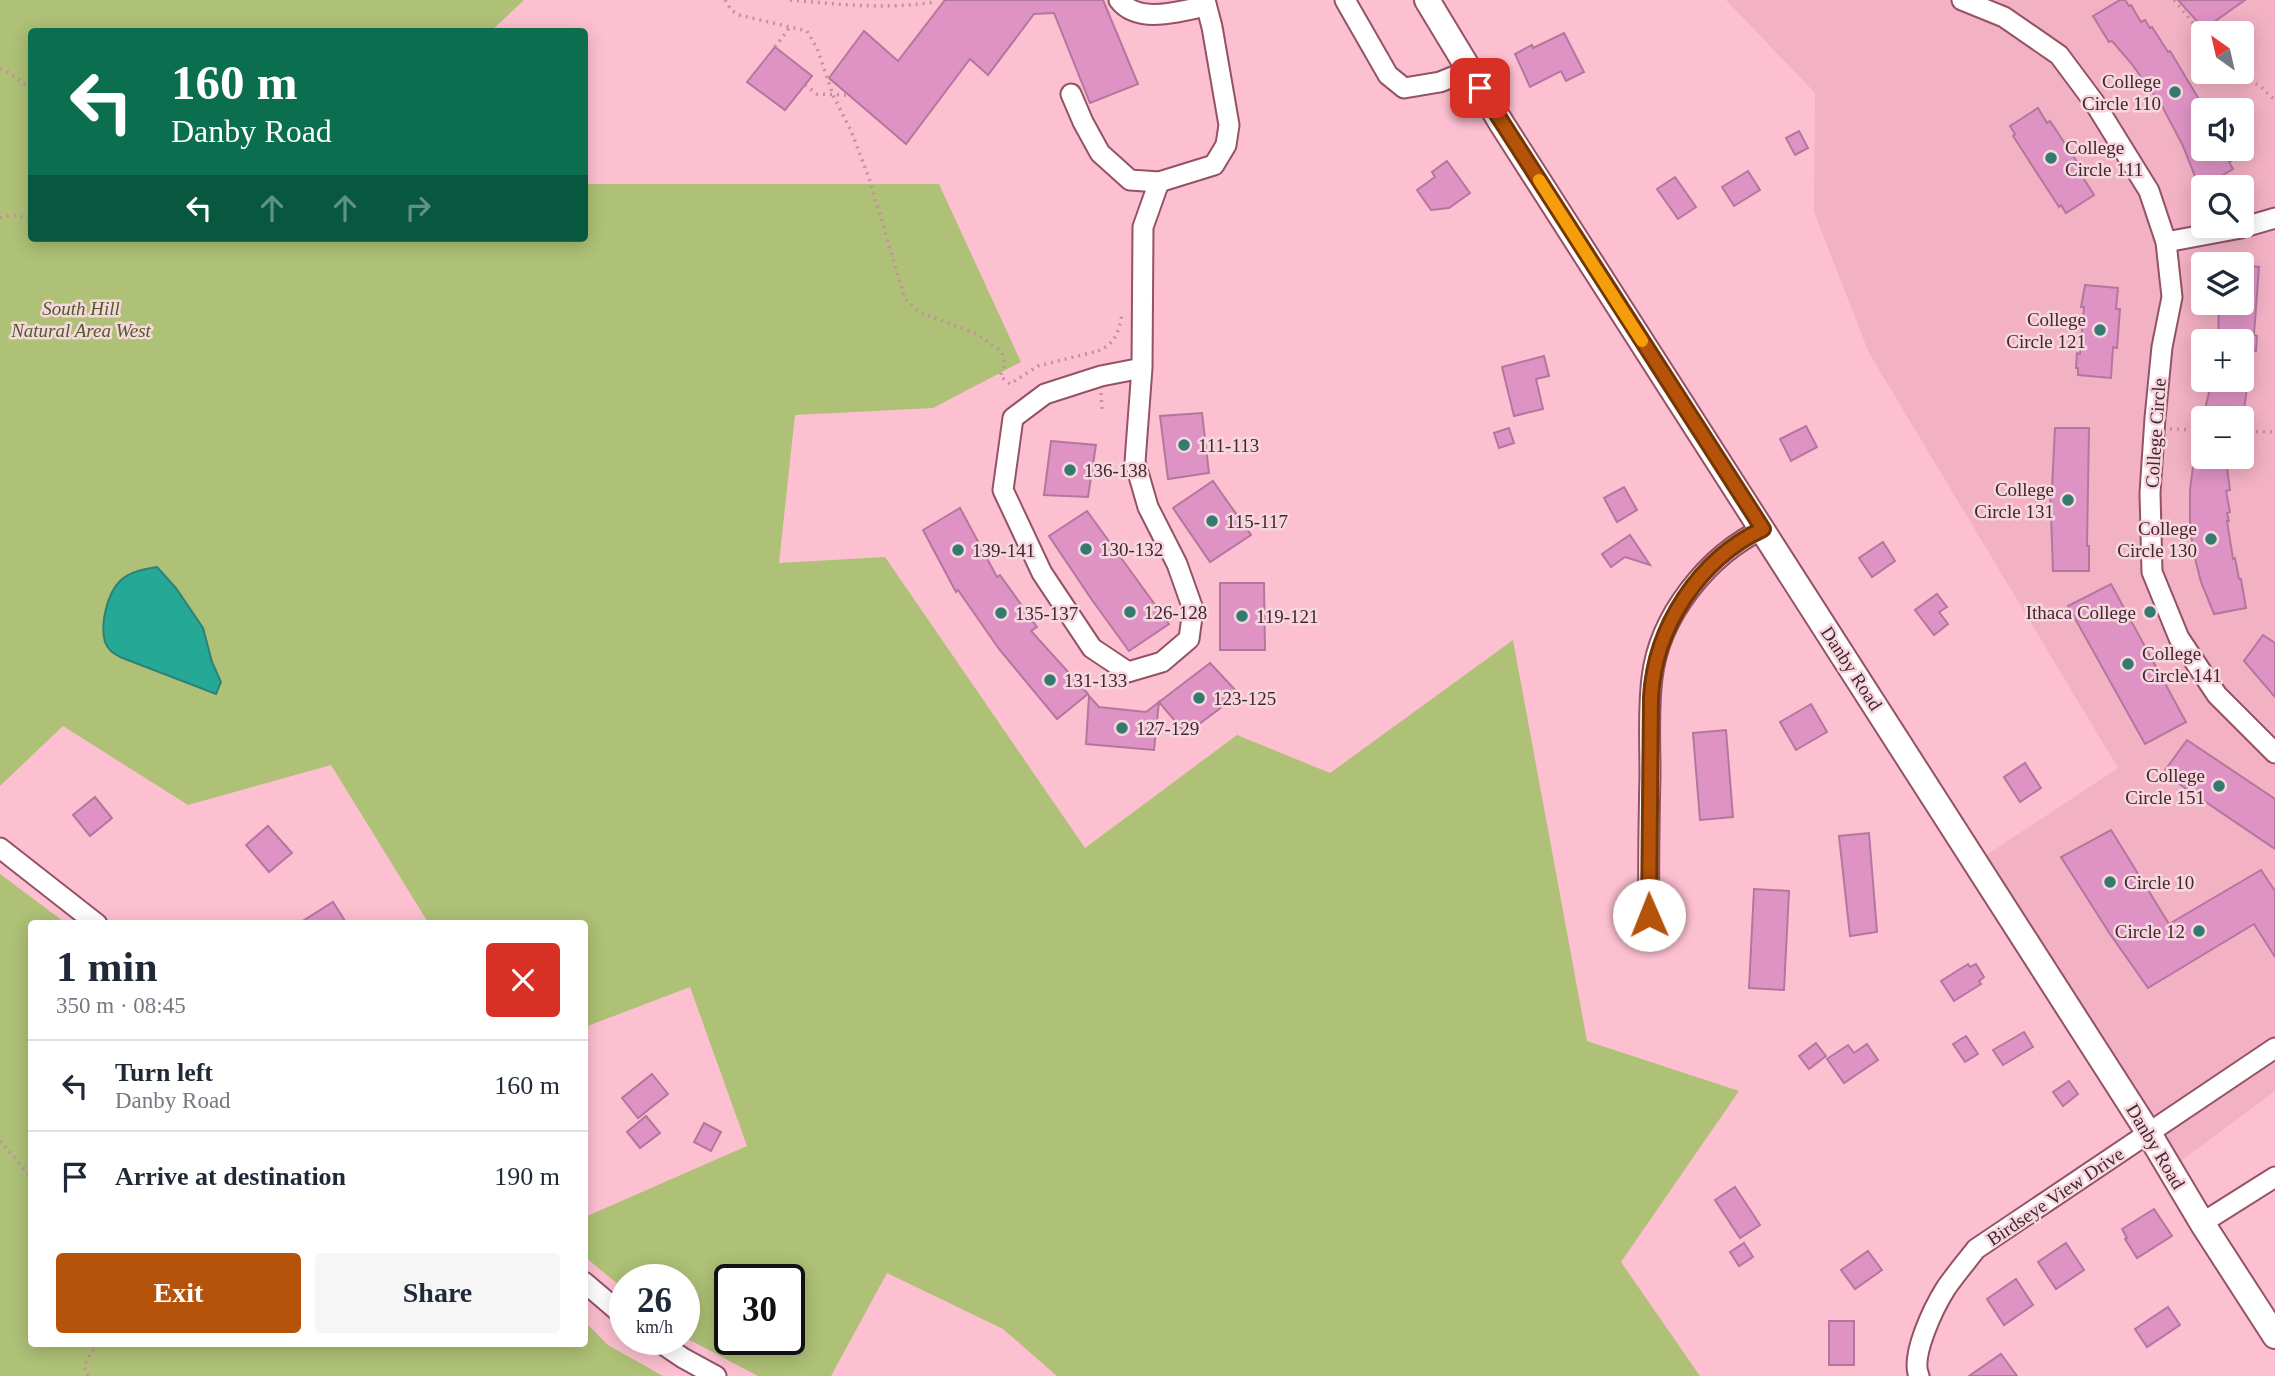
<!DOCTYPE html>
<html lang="en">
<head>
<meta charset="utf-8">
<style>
	:root { --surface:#fff; --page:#f6f6f7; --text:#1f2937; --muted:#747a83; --line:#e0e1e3; --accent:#b45309 }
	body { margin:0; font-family:"Times New Roman",serif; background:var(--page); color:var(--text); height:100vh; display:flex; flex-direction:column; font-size:26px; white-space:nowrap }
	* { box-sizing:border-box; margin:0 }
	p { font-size:23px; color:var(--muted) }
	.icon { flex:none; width:38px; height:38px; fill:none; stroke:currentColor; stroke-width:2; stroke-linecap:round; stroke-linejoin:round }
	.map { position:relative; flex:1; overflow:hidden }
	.drawer { position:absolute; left:28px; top:920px; width:560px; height:427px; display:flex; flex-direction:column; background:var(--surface); border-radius:7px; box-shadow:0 4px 18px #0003 }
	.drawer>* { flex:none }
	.top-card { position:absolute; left:28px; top:28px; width:560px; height:214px; border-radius:7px; box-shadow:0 4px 18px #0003; background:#0b6e4f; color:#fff; overflow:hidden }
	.needle { width:46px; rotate:326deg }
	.fabs { position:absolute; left:2191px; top:21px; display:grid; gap:14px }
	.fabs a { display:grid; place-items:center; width:63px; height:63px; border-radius:7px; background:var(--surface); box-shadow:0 4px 18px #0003; font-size:35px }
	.speed { position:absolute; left:609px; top:1264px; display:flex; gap:14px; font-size:35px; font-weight:700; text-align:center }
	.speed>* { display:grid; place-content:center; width:91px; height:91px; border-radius:50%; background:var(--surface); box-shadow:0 4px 18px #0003; line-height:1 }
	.speed small { font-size:18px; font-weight:400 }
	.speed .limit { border:4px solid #111; border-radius:10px; background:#fff; color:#111 }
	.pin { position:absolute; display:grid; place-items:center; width:60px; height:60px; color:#fff; margin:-30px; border-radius:14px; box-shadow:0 4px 10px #0006 }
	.me { position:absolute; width:77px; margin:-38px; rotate:359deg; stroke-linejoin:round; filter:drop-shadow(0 0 5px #0008) }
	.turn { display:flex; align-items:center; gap:24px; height:147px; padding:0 28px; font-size:32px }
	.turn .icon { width:91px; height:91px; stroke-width:2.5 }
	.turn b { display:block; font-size:49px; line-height:60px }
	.lanes { display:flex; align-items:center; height:66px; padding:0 28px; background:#0003; justify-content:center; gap:35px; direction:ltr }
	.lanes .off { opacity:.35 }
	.round { display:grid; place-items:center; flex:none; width:74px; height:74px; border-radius:7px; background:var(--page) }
	.headline { display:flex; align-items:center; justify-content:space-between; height:119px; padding:0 28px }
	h1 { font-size:42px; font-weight:700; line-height:52px }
	.cta { display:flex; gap:14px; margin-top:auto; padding:14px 28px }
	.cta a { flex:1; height:80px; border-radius:7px; background:var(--accent); color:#fff; font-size:28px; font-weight:700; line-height:80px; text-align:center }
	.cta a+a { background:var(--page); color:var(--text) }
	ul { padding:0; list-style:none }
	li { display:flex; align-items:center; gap:21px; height:91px; padding:0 28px; border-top:2px solid var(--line) }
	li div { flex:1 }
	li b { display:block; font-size:26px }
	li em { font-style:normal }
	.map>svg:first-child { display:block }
	.built { fill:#f3b1c4; fill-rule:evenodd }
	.green { fill:#aec176; fill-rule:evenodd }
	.water { fill:#25a896; stroke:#2e8177; stroke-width:2 }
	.building { fill:#df93c5; stroke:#b3779e; stroke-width:2 }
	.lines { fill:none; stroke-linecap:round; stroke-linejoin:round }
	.minor-casing { stroke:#945267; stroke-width:23 }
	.major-casing { stroke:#945267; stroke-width:28 }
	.path { stroke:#c3909e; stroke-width:3.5; stroke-dasharray:2 5; stroke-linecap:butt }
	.minor { stroke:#fff; stroke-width:19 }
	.major { stroke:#fff; stroke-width:24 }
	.route-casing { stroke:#753606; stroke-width:18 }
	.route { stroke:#b45309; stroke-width:12 }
	.slow { stroke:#f59e0b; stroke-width:12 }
	.poi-dot { fill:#357a6e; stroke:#f7d7df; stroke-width:2.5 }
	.labels { text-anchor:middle; stroke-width:5; stroke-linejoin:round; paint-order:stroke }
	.poi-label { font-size:19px; fill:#43262e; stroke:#f7d7df; text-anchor:start }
	.park-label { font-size:19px; font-style:italic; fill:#4f5d21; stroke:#f7d7df }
	.street-label { font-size:19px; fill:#43262e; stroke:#f7d7df }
</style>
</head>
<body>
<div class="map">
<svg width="2275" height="1376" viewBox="0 0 2275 1376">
	<rect width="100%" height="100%" fill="#fdc0d1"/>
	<path class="built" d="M1726,0H2275V1091L2170,1169L1976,862L2118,768L1869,353L1814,212L1815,93ZM2203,33H2242V72H2203ZM2203,110H2242V149H2203ZM2203,187H2242V226H2203ZM2203,264H2242V303H2203ZM2203,341H2242V380H2203ZM2203,418H2242V457H2203Z"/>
	<g class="green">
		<path d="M0,0H524L491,31L32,32V238H584L585,184H939L1021,362L933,408L795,415L779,563L885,557L1085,848L1237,735L1330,773L1513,640L1587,1041L1739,1091L1621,1262L1700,1376H1057L1003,1329L887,1273L831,1376H758L684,1337V1279H625V1290L585,1257V1217L747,1146L690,987L585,1027L584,924H429L331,765L188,805L63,726L0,786ZM730,1279H789V1339H730Z"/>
		<polygon points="0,874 67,924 32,924 32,1344 584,1344 585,1322 608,1345 663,1376 0,1376"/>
	</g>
	<path class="water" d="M157,567L176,588L203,628L212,662L221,682L216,694L120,657C113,653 108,650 105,642C100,624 107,593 121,580C131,571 145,569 157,567Z"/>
	<g class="building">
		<polygon points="945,0 1103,0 1138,84 1090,103 1054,13 1034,14 988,75 970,59 906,144 829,78 864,31 898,61"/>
		<polygon points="2120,0 2125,0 2129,6 2131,5 2141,22 2145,20 2150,28 2152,27 2168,52 2170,51 2203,106 2203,149 2224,149 2231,161 2229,162 2233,169 2200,189 2183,146 2162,106 2131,63 2112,41 2109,42 2093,16"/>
		<polygon points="2178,0 2245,0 2204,29"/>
		<polygon points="1564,33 1584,72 1566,81 1561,71 1530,87 1515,54 1532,45 1533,48"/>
		<polygon points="775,47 812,76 785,110 747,82"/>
		<polygon points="2038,108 2047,123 2050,121 2085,174 2082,176 2094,195 2066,213 2061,205 2059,207 2013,136 2015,134 2010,126"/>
		<polygon points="1799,131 1808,148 1795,155 1786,138"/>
		<polygon points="1447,161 1470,193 1449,208 1431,210 1417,190 1435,177 1432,172"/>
		<polygon points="1748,171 1760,190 1734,206 1722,187"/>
		<polygon points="1675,177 1696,207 1678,219 1657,189"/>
		<polygon points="2242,265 2259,267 2254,335 2257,336 2256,351 2242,350 2242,341 2218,341 2219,303 2242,303"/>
		<polygon points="2085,285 2118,288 2116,309 2120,309 2117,348 2113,347 2111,378 2078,375 2078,368 2076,368 2077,353 2080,354 2084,307 2081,307"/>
		<polygon points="1544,356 1549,376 1536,379 1543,409 1514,416 1502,367"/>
		<polygon points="2212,380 2248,380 2243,417 2204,413"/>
		<polygon points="1202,413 1209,473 1168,479 1160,416"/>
		<polygon points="1806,426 1817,447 1791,461 1780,439"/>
		<polygon points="1509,428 1514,443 1499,448 1494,433"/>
		<polygon points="2055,428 2089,428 2087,546 2089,546 2089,571 2053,571 2050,488 2052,488"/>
		<polygon points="1051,441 1096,445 1088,497 1044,495"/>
		<polygon points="2226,460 2230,490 2226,491 2230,512 2227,513 2229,521 2227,521 2233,559 2235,558 2239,579 2241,579 2246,608 2214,614 2201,582 2194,554 2190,528 2190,490 2193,466"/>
		<polygon points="1213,481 1251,535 1210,562 1173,508"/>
		<polygon points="1624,487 1637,510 1617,522 1604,498"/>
		<polygon points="960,508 997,577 1000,575 1037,627 1031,631 1088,694 1057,719 999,649 958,590 956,592 923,530"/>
		<polygon points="1087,511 1169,624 1129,651 1092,600 1049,536"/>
		<polygon points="1630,535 1650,565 1625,557 1611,567 1602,554"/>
		<polygon points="1883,542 1895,561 1872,577 1859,558"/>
		<polygon points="1220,583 1264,583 1265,650 1220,650"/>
		<polygon points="2111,584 2186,722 2145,744 2068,606"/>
		<polygon points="1937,594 1947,607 1939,612 1948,624 1934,635 1915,610"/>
		<polygon points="2263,635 2275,643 2275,697 2244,661"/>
		<polygon points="1210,663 1239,694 1186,734 1159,702 1154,750 1086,744 1089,696 1099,707 1146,712"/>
		<polygon points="1811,704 1827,732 1796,750 1780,722"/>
		<polygon points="1726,730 1733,817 1700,820 1693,733"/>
		<polygon points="2187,740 2275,799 2275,849 2163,773"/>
		<polygon points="2025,763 2041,788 2020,802 2004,777"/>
		<polygon points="95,797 112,818 90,836 73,815"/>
		<polygon points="268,826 292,853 269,872 246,845"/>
		<polygon points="2111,830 2169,924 2261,870 2275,891 2275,957 2254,924 2148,988 2110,934 2061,857"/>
		<polygon points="1869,833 1877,932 1850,936 1839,836"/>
		<polygon points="1754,889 1789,891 1784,990 1749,988"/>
		<polygon points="333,902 347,924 298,924"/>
		<polygon points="1968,964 1970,967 1976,964 1984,977 1979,981 1981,984 1954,1001 1941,981"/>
		<polygon points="2024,1032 2033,1047 2003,1065 1993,1050"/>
		<polygon points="1966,1036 1978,1054 1965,1062 1953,1044"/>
		<polygon points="1816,1043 1826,1056 1809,1069 1799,1056"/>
		<polygon points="1867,1044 1878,1060 1844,1083 1827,1059 1848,1045 1854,1053"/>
		<polygon points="652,1074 668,1094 638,1118 622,1098"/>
		<polygon points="2069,1081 2078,1094 2063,1106 2053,1092"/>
		<polygon points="646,1116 660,1133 640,1148 627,1132"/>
		<polygon points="704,1123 721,1132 711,1151 694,1142"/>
		<polygon points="1735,1187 1760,1225 1740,1238 1715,1200"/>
		<polygon points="2154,1209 2172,1236 2137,1258 2125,1239 2127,1238 2122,1229"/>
		<polygon points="1744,1243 1753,1257 1739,1266 1730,1252"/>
		<polygon points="2066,1243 2084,1270 2056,1289 2038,1262"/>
		<polygon points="1868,1251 1882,1270 1855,1289 1841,1270"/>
		<polygon points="2016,1279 2033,1305 2004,1325 1987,1299"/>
		<polygon points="2168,1307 2180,1325 2147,1347 2135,1329"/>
		<rect x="1829" y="1321" width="25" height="44"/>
		<polygon points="2001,1354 2017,1376 1969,1376"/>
	</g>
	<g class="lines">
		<defs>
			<g id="minor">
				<path d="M1119,0C1138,25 1181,11 1206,6"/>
				<polyline points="1345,0 1388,75 1404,88 1440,82 1470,70"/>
				<polyline points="1962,0 2004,17 2059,55 2094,102 2149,191 2166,242 2172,297 2162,347 2155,418 2150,493 2152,572 2179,638 2217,695 2275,753"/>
				<polyline points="1071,94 1083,122 1100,153 1130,180 1159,182 1214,165 1226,145 1229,125 1212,27 1205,0"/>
				<polyline points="2166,242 2241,228 2275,218"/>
				<polyline points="1142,368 1101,376 1045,394 1013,418 1003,490 1042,573 1092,648 1128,672 1162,662 1189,639 1193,609 1177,564 1148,507 1135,462 1142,368 1143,227 1159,182"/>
				<polyline points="0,848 97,924"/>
				<path d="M1649,915C1648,868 1649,822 1650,775C1650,743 1648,710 1652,678C1659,616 1708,555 1763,529"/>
				<polyline points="2202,1223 2275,1177"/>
				<polyline points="584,1282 625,1317"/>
				<polyline points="655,1339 683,1358 716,1376"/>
				<path d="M1919,1376C1910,1356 1934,1307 1946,1288C1955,1275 1966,1262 1976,1249L2275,1048"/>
			</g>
			<polyline id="major" points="1427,0 1502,124 2148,1132 2204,1226 2275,1336"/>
		</defs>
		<use href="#minor" class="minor-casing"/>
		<use href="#major" class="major-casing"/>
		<g class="path">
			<polyline points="725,0 731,10 739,15 807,31 817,48 833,95 852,133 870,181 905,299 919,312 977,334 1002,352 1005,364 1000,376 1010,384 1038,366 1098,351"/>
			<path d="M790,0C838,4 885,10 934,2"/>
			<polyline points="2174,0 2203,35"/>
			<polyline points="775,47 790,27"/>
			<path d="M0,69C12,71 19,84 32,86"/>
			<polyline points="2238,72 2261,87 2275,100"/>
			<polyline points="805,85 817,94 847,95"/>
			<path d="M0,218C11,214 21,215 32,221"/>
			<path d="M1098,351C1115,344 1119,332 1122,314"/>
			<polyline points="1101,393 1102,409"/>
			<polyline points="2170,429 2203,430"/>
			<polyline points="2242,431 2275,432"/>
			<polyline points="0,1141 32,1178"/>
			<polyline points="88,1376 84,1366 96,1344"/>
		</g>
		<use href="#minor" class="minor"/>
		<use href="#major" class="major"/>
	</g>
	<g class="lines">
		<defs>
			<path id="route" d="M1480,88L1763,529C1699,559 1655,627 1651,697L1649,915"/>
		</defs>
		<use href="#route" class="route-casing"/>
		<use href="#route" class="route"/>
		<polyline class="slow" points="1539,180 1642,341"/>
	</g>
	<g class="poi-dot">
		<circle cx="2175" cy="92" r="7"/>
		<circle cx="2051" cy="158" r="7"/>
		<circle cx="2100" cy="330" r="7"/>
		<circle cx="1184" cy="445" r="7"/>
		<circle cx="1070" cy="470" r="7"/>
		<circle cx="2068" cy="500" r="7"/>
		<circle cx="1212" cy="521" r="7"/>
		<circle cx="2211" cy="539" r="7"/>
		<circle cx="1086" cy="549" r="7"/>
		<circle cx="958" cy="550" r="7"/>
		<circle cx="1130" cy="612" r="7"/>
		<circle cx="2150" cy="612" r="7"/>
		<circle cx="1001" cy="613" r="7"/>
		<circle cx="1242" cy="616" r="7"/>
		<circle cx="2128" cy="664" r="7"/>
		<circle cx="1050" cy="680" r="7"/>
		<circle cx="1199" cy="698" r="7"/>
		<circle cx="1122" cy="728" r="7"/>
		<circle cx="2219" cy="786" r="7"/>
		<circle cx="2110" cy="882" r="7"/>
		<circle cx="2199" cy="931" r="7"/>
	</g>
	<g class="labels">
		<g class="poi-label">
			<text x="2161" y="88" text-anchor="end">College<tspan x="2161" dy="22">Circle 110</tspan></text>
			<text x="2065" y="154">College<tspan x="2065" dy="22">Circle 111</tspan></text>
			<text x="2086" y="326" text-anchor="end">College<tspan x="2086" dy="22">Circle 121</tspan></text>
			<text x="1198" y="452">111-113</text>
			<text x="1084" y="477">136-138</text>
			<text x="2054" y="496" text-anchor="end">College<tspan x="2054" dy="22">Circle 131</tspan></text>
			<text x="1226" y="528">115-117</text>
			<text x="2197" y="535" text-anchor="end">College<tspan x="2197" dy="22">Circle 130</tspan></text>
			<text x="1100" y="556">130-132</text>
			<text x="972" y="557">139-141</text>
			<text x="1144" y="619">126-128</text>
			<text x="2136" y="619" text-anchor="end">Ithaca College</text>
			<text x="1015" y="620">135-137</text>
			<text x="1256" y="623">119-121</text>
			<text x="2142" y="660">College<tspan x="2142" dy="22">Circle 141</tspan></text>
			<text x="1064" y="687">131-133</text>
			<text x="1213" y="705">123-125</text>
			<text x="1136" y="735">127-129</text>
			<text x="2205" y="782" text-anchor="end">College<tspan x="2205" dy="22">Circle 151</tspan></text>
			<text x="2124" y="889">Circle 10</text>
			<text x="2185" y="938" text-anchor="end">Circle 12</text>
		</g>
		<g class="park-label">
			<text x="81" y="315">South Hill<tspan x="81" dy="22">Natural Area West</tspan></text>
		</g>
		<g class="street-label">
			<text transform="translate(2155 433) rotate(-86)" y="7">College Circle</text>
			<text transform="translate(1852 668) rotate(57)" y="7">Danby Road</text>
			<text transform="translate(2156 1146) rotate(59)" y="7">Danby Road</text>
			<text transform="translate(2055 1196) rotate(-34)" y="7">Birdseye View Drive</text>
		</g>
	</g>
</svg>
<div class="fabs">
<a><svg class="needle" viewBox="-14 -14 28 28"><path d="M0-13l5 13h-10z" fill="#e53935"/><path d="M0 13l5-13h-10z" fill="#747a83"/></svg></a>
<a><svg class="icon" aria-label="sound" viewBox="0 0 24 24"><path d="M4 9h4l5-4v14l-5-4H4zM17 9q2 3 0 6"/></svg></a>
<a><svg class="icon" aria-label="search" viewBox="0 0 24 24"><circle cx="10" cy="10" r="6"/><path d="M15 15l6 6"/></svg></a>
<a><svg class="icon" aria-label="layers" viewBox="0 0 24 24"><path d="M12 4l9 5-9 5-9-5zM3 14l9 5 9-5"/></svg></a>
<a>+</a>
<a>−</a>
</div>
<div class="speed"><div>26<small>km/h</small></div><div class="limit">30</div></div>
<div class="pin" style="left:1480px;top:88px;background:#d93025"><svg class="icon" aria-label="arrive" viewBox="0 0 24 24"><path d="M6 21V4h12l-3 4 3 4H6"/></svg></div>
<svg class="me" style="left:1649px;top:915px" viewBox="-20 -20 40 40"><circle r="19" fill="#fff"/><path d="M0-13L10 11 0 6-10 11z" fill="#b45309"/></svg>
<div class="top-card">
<div class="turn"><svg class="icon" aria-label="left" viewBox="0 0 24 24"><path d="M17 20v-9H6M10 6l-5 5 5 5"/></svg><div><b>160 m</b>Danby Road</div></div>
<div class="lanes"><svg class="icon" aria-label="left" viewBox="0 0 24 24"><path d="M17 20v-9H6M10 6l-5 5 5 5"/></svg><svg class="icon off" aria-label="ahead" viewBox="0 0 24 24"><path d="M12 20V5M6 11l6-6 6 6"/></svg><svg class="icon off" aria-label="ahead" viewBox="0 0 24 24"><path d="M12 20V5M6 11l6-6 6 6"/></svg><svg class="icon off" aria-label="right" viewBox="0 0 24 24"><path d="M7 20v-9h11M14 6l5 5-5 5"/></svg></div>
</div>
<section class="drawer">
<div class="headline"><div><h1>1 min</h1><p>350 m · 08:45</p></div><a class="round" style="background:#d93025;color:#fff"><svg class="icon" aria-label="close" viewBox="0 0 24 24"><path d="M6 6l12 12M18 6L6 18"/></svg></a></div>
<ul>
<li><svg class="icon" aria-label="left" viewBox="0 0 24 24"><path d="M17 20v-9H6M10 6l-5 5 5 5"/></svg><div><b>Turn left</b><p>Danby Road</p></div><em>160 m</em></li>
<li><svg class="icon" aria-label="arrive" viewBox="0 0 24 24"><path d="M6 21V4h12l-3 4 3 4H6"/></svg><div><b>Arrive at destination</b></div><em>190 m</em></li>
</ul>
<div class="cta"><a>Exit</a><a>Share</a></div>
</section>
</div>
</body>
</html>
